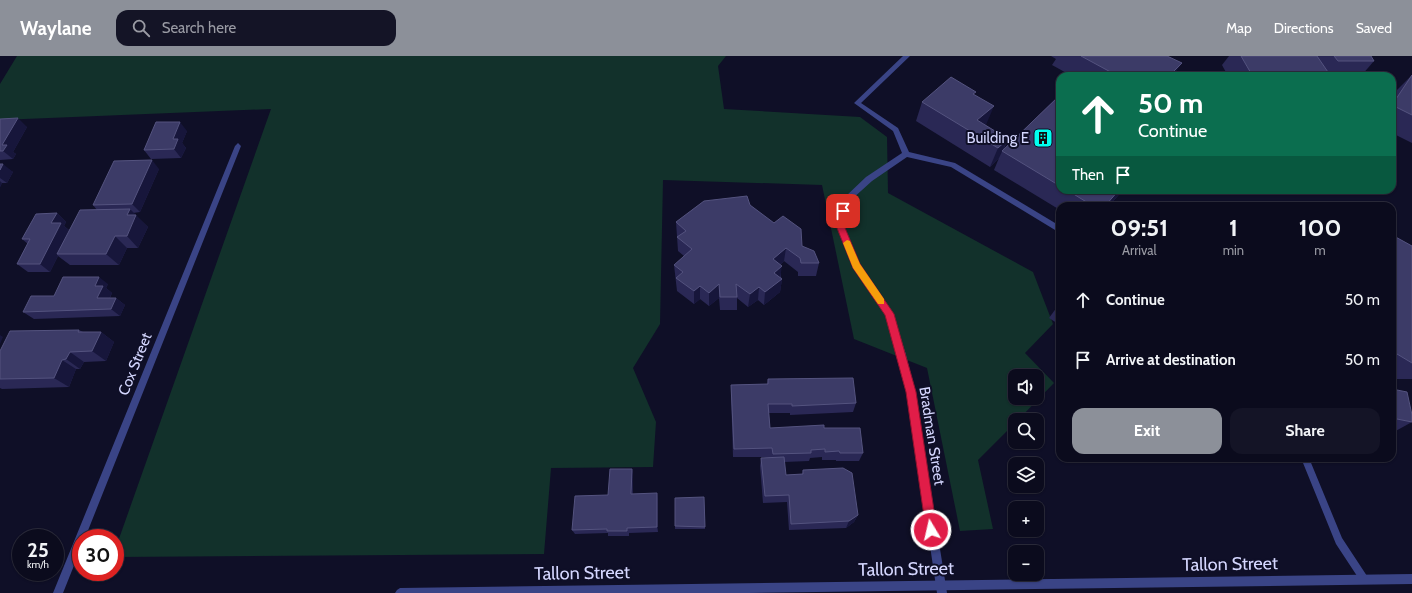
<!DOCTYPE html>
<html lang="en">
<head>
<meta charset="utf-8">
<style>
	:root { --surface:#0b0b1d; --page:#141426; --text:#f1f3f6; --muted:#9a9ba4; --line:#2b2b3b; --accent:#8c9099 }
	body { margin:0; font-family:Cabin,sans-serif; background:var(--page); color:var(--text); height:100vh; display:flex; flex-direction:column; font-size:15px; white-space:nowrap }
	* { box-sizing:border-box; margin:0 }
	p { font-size:13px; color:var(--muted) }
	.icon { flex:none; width:22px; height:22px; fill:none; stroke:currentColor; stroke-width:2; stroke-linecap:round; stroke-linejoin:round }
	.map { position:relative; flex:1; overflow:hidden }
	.side { position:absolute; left:1056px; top:146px; width:340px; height:260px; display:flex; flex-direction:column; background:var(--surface); border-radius:12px; box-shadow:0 1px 3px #0004,0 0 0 1px var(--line) }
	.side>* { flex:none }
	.guide { position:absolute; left:1056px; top:16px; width:340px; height:122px; border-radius:12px; box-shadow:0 1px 3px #0004,0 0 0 1px var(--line); background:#0b6e4f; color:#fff; overflow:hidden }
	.fabs { position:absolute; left:1008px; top:313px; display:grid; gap:8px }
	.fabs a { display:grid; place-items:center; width:36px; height:36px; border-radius:8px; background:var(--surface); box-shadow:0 1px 3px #0004,0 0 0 1px var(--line); font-size:20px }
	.speed { position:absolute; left:12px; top:473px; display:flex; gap:8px; font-size:20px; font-weight:700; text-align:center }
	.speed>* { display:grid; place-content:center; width:52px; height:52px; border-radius:50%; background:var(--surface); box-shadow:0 1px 3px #0004,0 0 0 1px var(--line); line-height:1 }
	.speed small { font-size:10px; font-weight:400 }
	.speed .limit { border:6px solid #d22; background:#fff; color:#111 }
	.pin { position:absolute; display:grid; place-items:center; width:34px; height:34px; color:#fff; margin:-17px; border-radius:8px; box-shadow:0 2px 6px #0006 }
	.me { position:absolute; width:44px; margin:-22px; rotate:351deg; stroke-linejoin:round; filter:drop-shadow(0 0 3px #0008) }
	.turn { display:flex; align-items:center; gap:14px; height:84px; padding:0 16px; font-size:18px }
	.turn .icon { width:52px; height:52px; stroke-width:2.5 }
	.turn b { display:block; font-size:28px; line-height:34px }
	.then { display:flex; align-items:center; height:38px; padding:0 16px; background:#0003; gap:8px; font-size:15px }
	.eta { display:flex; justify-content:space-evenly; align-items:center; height:68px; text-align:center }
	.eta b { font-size:24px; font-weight:700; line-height:28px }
	.primary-button { display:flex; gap:8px; margin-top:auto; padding:8px 16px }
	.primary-button a { flex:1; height:46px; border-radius:12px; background:var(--accent); color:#fff; font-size:16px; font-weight:700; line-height:46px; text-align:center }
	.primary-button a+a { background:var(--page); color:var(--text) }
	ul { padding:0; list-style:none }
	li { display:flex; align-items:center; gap:12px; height:60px; padding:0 16px }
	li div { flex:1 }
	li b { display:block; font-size:15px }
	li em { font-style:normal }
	header { display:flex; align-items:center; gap:24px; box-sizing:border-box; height:56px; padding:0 20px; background:var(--accent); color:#fff }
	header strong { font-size:19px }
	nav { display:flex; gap:22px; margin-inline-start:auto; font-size:14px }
	.search { width:280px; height:36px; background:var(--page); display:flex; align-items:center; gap:10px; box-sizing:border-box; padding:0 14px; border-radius:12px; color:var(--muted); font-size:15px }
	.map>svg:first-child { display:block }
	.green { fill:#12312b; fill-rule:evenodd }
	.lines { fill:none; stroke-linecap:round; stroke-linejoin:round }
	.service { fill:#3a4486; fill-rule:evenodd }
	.minor { fill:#3a4486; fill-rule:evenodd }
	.tertiary { fill:#3a4486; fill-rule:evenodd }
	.wall { fill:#2a2855 }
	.shaded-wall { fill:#17163b }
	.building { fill:#3c3b67; stroke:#54537f }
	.route { fill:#e11d48; stroke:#92132f }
	.slow { fill:#f59e0b }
	.labels { text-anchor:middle; stroke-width:4; stroke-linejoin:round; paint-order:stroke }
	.poi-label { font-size:15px; fill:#d5d7ff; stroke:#0f0f27; text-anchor:end }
	.street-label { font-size:15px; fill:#d5d7ff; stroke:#0f0f27 }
	.near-street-label { font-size:18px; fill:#d5d7ff; stroke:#0f0f27 }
</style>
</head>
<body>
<header>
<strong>Waylane</strong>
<div class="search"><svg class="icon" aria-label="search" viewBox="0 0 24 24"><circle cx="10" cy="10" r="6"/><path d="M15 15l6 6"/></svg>Search here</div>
<nav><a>Map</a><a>Directions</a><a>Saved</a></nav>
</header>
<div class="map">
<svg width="1412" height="537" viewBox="0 0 1412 537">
	<rect width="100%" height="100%" fill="#0f0f27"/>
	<path class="green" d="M17,0H726L718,10L724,53L860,61L887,81L888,137L1033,216L1053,268L1025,297L1054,327L1018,364H1015V367L978,404L993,473L960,475L927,312L854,283L822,129L663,124L660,268L633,312L656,366L653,411L551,412L544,498L115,501V494L271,53L0,64V28ZM1015,320H1037V342H1015Z"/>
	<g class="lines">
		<g class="service">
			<polygon points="903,0 910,0 861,47 898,72 909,96 955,107 1060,170 1060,177 951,111 907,101 872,125 851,144 843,167 859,208 893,257 906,299 905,302 902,303 899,302 898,299 885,258 853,211 835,167 845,141 866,121 902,97 893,75 854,47"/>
			<polygon points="1301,402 1309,402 1342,482 1367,520 1369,523 1367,526 1364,528 1361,526 1336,488"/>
		</g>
		<g class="minor">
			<polygon points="238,87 241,90 85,482 81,482 81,492 63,537 53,537 235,90"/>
			<polygon points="902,295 905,296 906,299 915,335 947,537 937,537 907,335 898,299 899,296"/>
		</g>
		<polygon class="tertiary" points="1412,518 1412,528 748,537 395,537 397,534 400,532"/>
	</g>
	<g class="wall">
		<polygon points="1051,0 1167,0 1173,20 1072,20 1052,9 1056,3"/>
		<polygon points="1229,0 1371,0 1374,5 1361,20 1228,20 1222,9"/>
		<polygon points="1412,19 1412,87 1392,77 1392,40 1394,37"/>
		<polygon points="1060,39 1060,134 1123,134 1109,150 1060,150 1060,154 994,114 999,102 990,111 916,65 922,46 985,69 1008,83 1003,95"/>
		<polygon points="0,63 27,71 13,96 16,98 13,103 0,104"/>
		<polygon points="187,75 182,87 186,92 181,102 151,103 144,94"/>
		<polygon points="0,108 13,116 7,127 2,127 0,131"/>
		<polygon points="159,113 140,156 133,157 148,171 138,192 127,192 119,209 70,209 58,200 50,216 28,216 17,208 28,188 22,183 57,157 66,166 64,170 69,174 97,154 93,149"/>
		<polygon points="750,149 802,190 819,207 816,220 798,220 798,216 784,205 780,209 781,221 782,223 780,236 764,249 758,244 748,251 737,242 737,254 720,254 719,242 709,250 700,243 694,248 677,235 674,209 684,200 678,195 676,166"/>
		<polygon points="1392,179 1412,190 1412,323 1392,323"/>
		<polygon points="108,228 106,232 112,237 110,242 116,242 125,249 120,260 34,263 23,256"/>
		<polygon points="1060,247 1060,269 1049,262"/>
		<polygon points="79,274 83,276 101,276 114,286 106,305 84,306 80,313 76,313 69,331 2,333 0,332 0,295"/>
		<polygon points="768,323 856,347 853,356 790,359 790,357 769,357 770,372 824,372 863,397 859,405 836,405 836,404 822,404 822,401 810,402 809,405 784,406 786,419 802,418 803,414 858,459 854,466 846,472 789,474 787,446 763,447 760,410 761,402 771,401 733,401 731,338 731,329 767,328"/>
		<polygon points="1392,333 1412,359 1412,366 1392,377"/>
		<polygon points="632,413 633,418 633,438 658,442 658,476 629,477 629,480 608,480 608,477 575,478 572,474 608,439"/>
		<polygon points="704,441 705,473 675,473 675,470"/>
	</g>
	<g class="shaded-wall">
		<polygon points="1182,7 1173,20 1169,20"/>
		<polygon points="994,50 986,69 977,64"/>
		<polygon points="18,62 27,71 13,96 16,98 13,103 3,95 2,89"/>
		<polygon points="180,66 187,75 182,87 186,92 181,102 174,93 173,83"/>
		<polygon points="1008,83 999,102 990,111 998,92"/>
		<polygon points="152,104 159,113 140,156 132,148"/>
		<polygon points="3,108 13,116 7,127 0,122 0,114"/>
		<polygon points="0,125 2,127 0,131"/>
		<polygon points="1119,134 1123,134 1109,150 1105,150"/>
		<polygon points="130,153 148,171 138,192 127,180 127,159"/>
		<polygon points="57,157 66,166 64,170 70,175 57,198 58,200 50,216 40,208 51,167"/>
		<polygon points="115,180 127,192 119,209 106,198"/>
		<polygon points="786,192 784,205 771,216 773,203"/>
		<polygon points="782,210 780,223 774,217"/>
		<polygon points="99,221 108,228 106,232 112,237 106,249 97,242 95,230"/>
		<polygon points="782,223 780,236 764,249 765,236"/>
		<polygon points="719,228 719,242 709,250 709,237"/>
		<polygon points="700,230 700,243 694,248 694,235"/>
		<polygon points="759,231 758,244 748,251 750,238"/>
		<polygon points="116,242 125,249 120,260 111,253"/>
		<polygon points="101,276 114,286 106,305 92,295"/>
		<polygon points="0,279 3,281 0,288"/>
		<polygon points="70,296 84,306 80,313 66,303"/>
		<polygon points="62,304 76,313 69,331 54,322"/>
		<polygon points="632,413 633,418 632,443 631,438"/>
		<polygon points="657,437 658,442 658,476 657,471"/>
		<polygon points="858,459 854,466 846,472 849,465"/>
	</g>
	<g class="building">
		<polygon points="1081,0 1167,0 1182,7 1169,20 1170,20 1118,20"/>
		<polygon points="1241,0 1317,0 1330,19 1252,19"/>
		<polygon points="1334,0 1371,0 1374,5 1338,5"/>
		<polygon points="1412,19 1412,59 1392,49"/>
		<polygon points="951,21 976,36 973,38 994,50 977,64 1008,83 998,92 922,46"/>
		<polygon points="1060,39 1060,130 1002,95"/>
		<polygon points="18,62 2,89 7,89 3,95 0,95 0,63"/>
		<polygon points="156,66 180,66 173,83 178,83 174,93 144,94"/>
		<polygon points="152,104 132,148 93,149 114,105"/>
		<polygon points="0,108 3,108 0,114"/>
		<polygon points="1067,134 1119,134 1105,150 1093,150"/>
		<polygon points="747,140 750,149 774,167 783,160 801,173 802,190 814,195 819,207 801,207 800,202 786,192 773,203 782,210 774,217 782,223 765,236 759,231 750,238 736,228 737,241 720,241 719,228 709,237 700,230 694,235 676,222 683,216 674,209 692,193 677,181 686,175 676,166 704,145"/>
		<polygon points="130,153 127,159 136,159 127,180 115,180 106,198 57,198 80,154"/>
		<polygon points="57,157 51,167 61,167 40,208 17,208 30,183 22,183 36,158"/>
		<polygon points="1392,179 1412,190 1412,307 1392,295"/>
		<polygon points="63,221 99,221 95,230 103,230 97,242 116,242 111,253 23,256 31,240 54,240"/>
		<polygon points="79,274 78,276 101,276 92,295 70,296 66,303 62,304 54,322 0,323 0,295 10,275"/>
		<polygon points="853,322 856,347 792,350 792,348 768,348 770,372 824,369 824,372 860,372 863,397 840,397 839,395 825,396 825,393 811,394 811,397 773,398 772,392 734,393 731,329 768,328 768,323"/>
		<polygon points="1392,333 1407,336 1412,359 1412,366 1392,362"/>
		<polygon points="784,401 786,419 803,418 803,414 843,412 852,417 858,459 849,465 791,468 789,439 765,440 761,402"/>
		<polygon points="610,413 632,413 631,438 657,437 657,471 627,472 627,475 607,475 607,473 572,474 575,440 608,439"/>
		<polygon points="704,441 705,471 675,470 675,442"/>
	</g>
	<polygon class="route" points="843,152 847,155 843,167 860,208 894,258 916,336 937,474 935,478 931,479 928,478 926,474 906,336 885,259 853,212 835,167 840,153"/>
	<polygon class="slow" points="847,184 850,185 860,208 884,243 884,248 878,248 853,212 843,187"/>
	<defs>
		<symbol id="building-square" viewBox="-11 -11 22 22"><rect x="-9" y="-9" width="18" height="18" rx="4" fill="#01ffef" stroke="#0f0f27"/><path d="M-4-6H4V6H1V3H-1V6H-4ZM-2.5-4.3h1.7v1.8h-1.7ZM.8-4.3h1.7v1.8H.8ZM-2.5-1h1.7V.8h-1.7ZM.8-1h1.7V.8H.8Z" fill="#111"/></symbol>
	</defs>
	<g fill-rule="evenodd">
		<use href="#building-square" x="1032" y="71" width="22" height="22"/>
	</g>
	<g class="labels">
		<g class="poi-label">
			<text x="1029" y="87">Building E</text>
		</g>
		<g class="street-label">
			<text transform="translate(135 308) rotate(-68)" y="5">Cox Street</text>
			<text transform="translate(932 380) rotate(81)" y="5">Bradman Street</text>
		</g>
		<g class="near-street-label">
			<text transform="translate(1230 508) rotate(-1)" y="6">Tallon Street</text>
			<text transform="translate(906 513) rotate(-1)" y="6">Tallon Street</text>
			<text transform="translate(582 517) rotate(-1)" y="6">Tallon Street</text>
		</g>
	</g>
</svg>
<div class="fabs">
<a><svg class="icon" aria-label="sound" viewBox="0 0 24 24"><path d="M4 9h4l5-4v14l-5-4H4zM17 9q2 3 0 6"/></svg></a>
<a><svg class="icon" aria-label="search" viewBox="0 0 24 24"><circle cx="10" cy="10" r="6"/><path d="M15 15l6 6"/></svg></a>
<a><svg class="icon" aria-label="layers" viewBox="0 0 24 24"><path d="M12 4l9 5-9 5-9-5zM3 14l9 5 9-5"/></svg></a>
<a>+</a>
<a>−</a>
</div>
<div class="speed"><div>25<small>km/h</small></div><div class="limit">30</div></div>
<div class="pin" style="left:843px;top:155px;background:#d93025"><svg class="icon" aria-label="arrive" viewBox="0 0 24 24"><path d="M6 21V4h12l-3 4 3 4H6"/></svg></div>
<svg class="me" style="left:931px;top:474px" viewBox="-20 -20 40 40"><circle r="17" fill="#e11d48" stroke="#fff" stroke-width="3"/><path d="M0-11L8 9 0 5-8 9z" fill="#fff"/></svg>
<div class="guide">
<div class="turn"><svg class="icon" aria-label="ahead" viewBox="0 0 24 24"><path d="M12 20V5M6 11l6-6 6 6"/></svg><div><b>50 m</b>Continue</div></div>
<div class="then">Then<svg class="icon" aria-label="arrive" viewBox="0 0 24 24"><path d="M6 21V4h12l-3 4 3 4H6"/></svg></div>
</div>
<section class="side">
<div class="eta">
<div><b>09:51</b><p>Arrival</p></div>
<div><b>1</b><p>min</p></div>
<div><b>100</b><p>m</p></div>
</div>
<ul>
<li><svg class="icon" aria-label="ahead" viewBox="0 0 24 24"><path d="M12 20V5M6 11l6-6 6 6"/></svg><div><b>Continue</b></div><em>50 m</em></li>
<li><svg class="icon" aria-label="arrive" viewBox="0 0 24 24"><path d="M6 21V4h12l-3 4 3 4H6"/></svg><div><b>Arrive at destination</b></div><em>50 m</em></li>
</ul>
<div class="primary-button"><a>Exit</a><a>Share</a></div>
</section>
</div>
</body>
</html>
